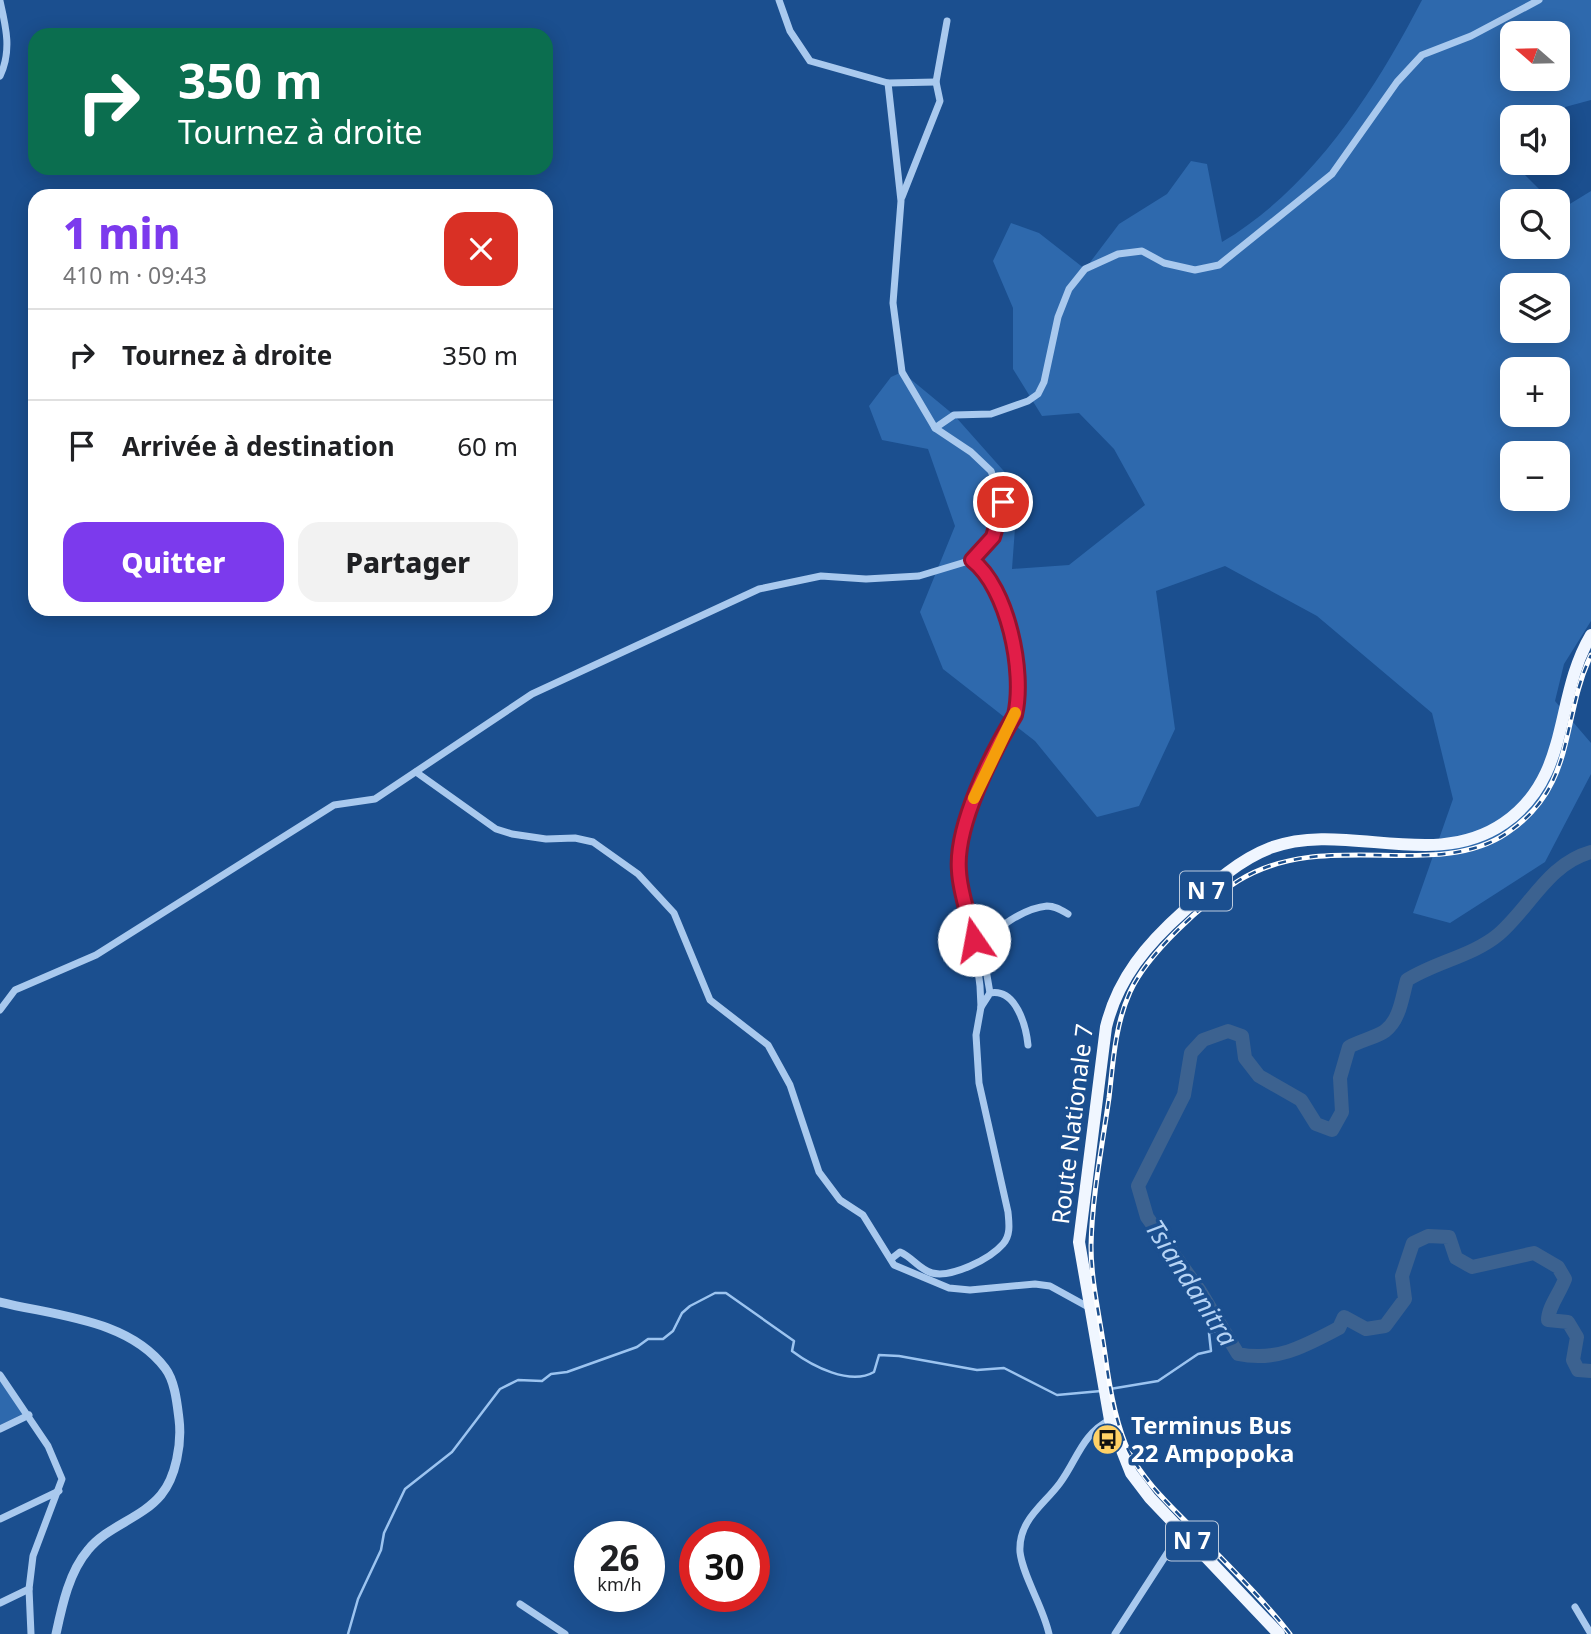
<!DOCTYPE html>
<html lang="fr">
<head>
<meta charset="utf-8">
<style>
	:root { --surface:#fff; --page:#f2f2f2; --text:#202124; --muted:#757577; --line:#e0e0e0; --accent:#7c3aed }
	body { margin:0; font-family:"Noto Sans",sans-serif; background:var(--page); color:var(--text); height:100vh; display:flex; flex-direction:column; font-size:26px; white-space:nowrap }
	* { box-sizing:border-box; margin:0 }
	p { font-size:23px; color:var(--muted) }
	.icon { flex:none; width:38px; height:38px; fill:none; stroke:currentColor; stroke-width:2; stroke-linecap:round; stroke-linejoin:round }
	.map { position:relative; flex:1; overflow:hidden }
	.side { position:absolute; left:28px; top:189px; width:525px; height:427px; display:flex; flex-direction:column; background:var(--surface); border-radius:21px; box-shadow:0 4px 18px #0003 }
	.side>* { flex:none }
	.banner { position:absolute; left:28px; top:28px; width:525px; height:147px; border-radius:21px; box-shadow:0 4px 18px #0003; background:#0b6e4f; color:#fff; overflow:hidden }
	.needle { width:46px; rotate:290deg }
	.controls { position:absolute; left:1500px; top:21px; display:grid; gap:14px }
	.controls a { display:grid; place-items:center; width:70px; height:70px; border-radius:14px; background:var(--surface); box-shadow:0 4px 18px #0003; font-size:35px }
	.speed { position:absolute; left:574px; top:1521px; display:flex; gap:14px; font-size:35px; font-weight:700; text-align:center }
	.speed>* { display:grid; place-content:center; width:91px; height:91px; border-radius:50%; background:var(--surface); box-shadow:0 4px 18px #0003; line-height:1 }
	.speed small { font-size:18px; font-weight:400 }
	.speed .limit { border:10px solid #d22; background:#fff; color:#111 }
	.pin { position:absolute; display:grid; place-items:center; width:60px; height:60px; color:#fff; margin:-30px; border:4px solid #fff; border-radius:50%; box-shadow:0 2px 7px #0007 }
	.me { position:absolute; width:77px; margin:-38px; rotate:348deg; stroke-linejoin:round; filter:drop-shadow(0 0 5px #0008) }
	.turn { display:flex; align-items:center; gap:24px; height:147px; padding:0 35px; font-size:32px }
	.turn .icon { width:91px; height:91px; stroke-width:2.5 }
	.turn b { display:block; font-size:49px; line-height:60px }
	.round { display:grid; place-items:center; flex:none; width:74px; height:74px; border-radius:21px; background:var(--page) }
	.overview { display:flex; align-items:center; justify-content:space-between; height:119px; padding:0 35px }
	h1 { font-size:42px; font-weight:800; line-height:52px; color:var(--accent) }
	.primary-button { display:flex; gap:14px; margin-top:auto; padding:14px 35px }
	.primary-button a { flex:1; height:80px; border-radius:21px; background:var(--accent); color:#fff; font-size:28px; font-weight:800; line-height:80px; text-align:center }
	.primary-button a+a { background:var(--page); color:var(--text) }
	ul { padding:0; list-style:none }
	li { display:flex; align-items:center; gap:21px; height:91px; padding:0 35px; border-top:2px solid var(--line) }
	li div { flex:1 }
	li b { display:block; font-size:26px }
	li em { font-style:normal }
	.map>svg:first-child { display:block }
	.green { fill:#2e69ad; fill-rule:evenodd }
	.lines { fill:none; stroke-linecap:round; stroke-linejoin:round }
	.stream { stroke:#9cc4f0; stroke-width:2.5 }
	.river { stroke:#3c6290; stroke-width:14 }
	.minor { stroke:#a9c9ee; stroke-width:7 }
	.tertiary { stroke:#a9c9ee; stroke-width:9 }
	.primary { stroke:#f0f6ff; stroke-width:12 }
	.rail-casing { stroke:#fff; stroke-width:5 }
	.rail { stroke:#1b4f8f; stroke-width:2.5; stroke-dasharray:8; stroke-linecap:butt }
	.route-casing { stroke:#92132f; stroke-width:18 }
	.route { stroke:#e11d48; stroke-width:12 }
	.slow { stroke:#f59e0b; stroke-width:12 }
	.labels { text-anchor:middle; stroke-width:7; stroke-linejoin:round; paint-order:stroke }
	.shield { fill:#1b4f8f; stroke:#bbcadd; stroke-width:2 }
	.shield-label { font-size:23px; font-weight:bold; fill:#fff }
	.street-label { font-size:24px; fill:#fff; stroke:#1b4f8f }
	.poi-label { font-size:24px; font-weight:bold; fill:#fff; stroke:#1b4f8f; text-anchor:start }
	.water-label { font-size:26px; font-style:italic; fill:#b5d3f5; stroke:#1b4f8f }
</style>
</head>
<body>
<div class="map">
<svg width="1591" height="1634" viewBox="0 0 1591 1634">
	<rect width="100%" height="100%" fill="#1b4f8f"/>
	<g class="green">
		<path d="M1422,0H1591V100L1543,113L1541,117H1512V163H1523L1520,170L1551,201H1512V247H1558V208L1560,210L1591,191V621L1564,664L1555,701L1591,743V774L1545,862L1450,923L1413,913L1453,799L1432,713L1317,616L1225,566L1156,591L1175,729L1139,806L1097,817L1035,741L943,669L920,612L955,526L928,449L882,440L869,406L891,377L902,372L954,415L1018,487L1012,569L1069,565L1145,505L1114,449L1079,413L1042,416L1013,369V308L993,261L1011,223L1039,233L1085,269L1119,224L1167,194L1191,161L1207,164L1222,242C1313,188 1374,92 1422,0ZM1512,33H1558V79H1512ZM1512,285H1558V331H1512ZM1512,369H1558V415H1512ZM1512,453H1558V499H1512Z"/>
		<polygon points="0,1375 27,1412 0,1425"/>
	</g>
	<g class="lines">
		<g class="stream">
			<polyline points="1110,1389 1158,1381 1198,1354 1211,1351 1209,1333 1221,1329"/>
			<path d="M348,1634L358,1599L381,1550L384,1533L405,1489L452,1452L500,1389L518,1380L542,1381L551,1374L567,1372L637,1347L648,1339H663L673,1331L682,1313L690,1306L715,1293H726L794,1341L792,1351C812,1366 850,1386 874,1372L879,1355L899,1356L977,1370L1004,1368L1057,1395L1101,1391"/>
		</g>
		<path class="river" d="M1591,852C1548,864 1531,906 1499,934C1473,956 1435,962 1407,980C1402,997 1400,1020 1385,1031C1377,1037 1359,1041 1349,1047L1340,1078L1342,1112L1332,1130L1316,1124L1301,1100L1259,1076L1245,1058L1242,1036L1228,1031L1203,1040L1191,1053L1184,1095L1138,1186L1147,1217L1200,1291L1238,1354C1277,1362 1305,1346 1339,1328L1344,1317L1366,1329L1385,1326L1405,1299L1402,1276L1413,1243L1428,1236L1449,1237L1456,1258L1472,1267L1534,1253L1558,1267L1565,1279C1560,1293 1548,1307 1548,1320L1568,1322L1577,1337L1573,1360L1578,1370L1591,1371"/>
		<g class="minor">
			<path d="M0,1C6,27 12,51 0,76"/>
			<polyline points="888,83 936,82"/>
			<polyline points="902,197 940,101 936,82 947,21"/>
			<polyline points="935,428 954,415 991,414 1028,401 1038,394 1044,382 1058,317 1069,289 1085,269 1118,254 1142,251 1164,263 1195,270 1219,265 1332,174 1397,82 1422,55 1471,36 1539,0"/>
			<polyline points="416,772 496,829 512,834 546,839 575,838 593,842 638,874 674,913 710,1000 768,1045 790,1085 819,1172 840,1200 863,1215 894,1265 949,1288 970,1290 1035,1284 1050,1286 1090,1308"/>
			<path d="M990,993L982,946C994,928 1025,908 1047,906C1055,906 1061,910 1068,914"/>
			<path d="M981,1007L990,993C1016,988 1026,1026 1028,1045"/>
			<polyline points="0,1010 15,990 96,955 334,805 375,799 532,694 759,589 821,576 866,579 919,576 972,560 994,537 1003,502 991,471 971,452 935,428 902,372 893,303 901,201 888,83 810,61 790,31 779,0"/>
			<path d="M891,1259L900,1252C912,1257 920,1270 932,1273C952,1278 990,1259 1003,1244C1011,1235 1009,1223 1008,1212L979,1083L976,1035L981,1007L980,986L974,940L959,863L969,808L1015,715L1018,675L1000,596L985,570L972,560"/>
			<polyline points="0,1375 48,1446 62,1479 33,1556 29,1589 31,1634"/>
			<polyline points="0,1429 29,1415"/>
			<polyline points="0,1519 59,1491"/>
			<polyline points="0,1603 29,1589"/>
			<polyline points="520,1604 565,1634"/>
			<polyline points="1575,1607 1591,1634"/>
			<path d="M1049,1634C1043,1606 1023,1577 1020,1552C1018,1520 1044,1505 1060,1483C1077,1460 1082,1434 1110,1420"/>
			<polyline points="1115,1634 1168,1552"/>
		</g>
		<path class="tertiary" d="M0,1302C56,1316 128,1319 165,1368C175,1381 177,1403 179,1419C182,1443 176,1477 161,1495C141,1519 107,1526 88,1550C69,1572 62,1606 56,1634"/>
		<path class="primary" d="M1279,1634L1150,1498L1131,1473L1110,1420L1079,1242L1106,1027C1118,978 1147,944 1184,911C1210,887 1236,861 1270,848C1345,820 1433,872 1504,823C1572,776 1553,699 1591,635"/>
		<defs>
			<path id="rail" d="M1290,1634C1261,1597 1227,1564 1194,1530C1170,1505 1145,1483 1129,1452C1115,1423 1109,1385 1105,1354C1100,1319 1091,1281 1091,1246C1092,1197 1102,1147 1109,1098C1113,1063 1115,1025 1130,992C1147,954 1203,903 1238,881C1325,827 1435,882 1507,833C1577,786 1560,720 1591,655"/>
		</defs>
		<use href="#rail" class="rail-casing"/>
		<use href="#rail" class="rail"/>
	</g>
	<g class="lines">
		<defs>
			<path id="route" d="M974,940C970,918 960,894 959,871C955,826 992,753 1015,715C1025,672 1008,588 972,560L993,537L1003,502"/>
		</defs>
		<use href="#route" class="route-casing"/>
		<use href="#route" class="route"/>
		<polyline class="slow" points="974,798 1015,713"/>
	</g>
	<defs>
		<symbol id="bus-disc" viewBox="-11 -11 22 22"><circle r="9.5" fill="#ffd166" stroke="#1b4f8f"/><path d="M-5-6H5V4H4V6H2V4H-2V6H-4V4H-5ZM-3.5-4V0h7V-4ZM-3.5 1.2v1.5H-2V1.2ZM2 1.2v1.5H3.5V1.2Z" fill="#111"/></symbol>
	</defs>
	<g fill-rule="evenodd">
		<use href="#bus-disc" x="1090" y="1422" width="35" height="35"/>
	</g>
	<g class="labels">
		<g class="shield">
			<rect x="1180" y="871.5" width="52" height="39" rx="5"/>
			<rect x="1166" y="1521.5" width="52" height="39" rx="5"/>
		</g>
		<g class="shield-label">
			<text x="1206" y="899">N 7</text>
			<text x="1192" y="1549">N 7</text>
		</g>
		<g class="street-label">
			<text transform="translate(1073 1124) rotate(-83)" y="8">Route Nationale 7</text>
		</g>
		<g class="poi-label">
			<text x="1131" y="1434">Terminus Bus<tspan x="1131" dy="28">22 Ampopoka</tspan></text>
		</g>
		<g class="water-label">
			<text transform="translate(1191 1283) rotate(57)" y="9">Tsiandanitra</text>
		</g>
	</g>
</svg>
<div class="controls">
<a><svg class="needle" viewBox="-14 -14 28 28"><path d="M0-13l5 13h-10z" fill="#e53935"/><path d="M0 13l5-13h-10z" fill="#757577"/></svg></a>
<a><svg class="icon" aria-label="sound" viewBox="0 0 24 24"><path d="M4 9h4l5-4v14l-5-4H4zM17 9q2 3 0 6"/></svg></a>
<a><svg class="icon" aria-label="search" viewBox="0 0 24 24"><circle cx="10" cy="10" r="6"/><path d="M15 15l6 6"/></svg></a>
<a><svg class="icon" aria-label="layers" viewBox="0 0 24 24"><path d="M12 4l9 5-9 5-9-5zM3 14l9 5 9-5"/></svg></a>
<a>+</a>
<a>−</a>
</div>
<div class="speed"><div>26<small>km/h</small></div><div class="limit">30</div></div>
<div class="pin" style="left:1003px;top:502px;background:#d93025"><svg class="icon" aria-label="arrive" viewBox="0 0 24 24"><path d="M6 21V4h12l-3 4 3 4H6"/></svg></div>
<svg class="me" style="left:974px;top:940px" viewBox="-20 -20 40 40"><circle r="19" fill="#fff"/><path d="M0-13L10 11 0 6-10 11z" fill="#e11d48"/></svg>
<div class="banner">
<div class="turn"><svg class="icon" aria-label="right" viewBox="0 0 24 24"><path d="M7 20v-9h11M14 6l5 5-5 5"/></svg><div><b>350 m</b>Tournez à droite</div></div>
</div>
<section class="side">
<div class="overview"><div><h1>1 min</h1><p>410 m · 09:43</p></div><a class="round" style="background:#d93025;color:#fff"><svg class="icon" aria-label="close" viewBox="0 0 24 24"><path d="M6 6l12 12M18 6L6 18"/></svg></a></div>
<ul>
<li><svg class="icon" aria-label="right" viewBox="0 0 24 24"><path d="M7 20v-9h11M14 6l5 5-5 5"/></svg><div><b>Tournez à droite</b></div><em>350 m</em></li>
<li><svg class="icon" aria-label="arrive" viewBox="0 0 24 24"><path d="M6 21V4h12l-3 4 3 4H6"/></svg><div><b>Arrivée à destination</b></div><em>60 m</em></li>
</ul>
<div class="primary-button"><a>Quitter</a><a>Partager</a></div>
</section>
</div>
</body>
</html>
